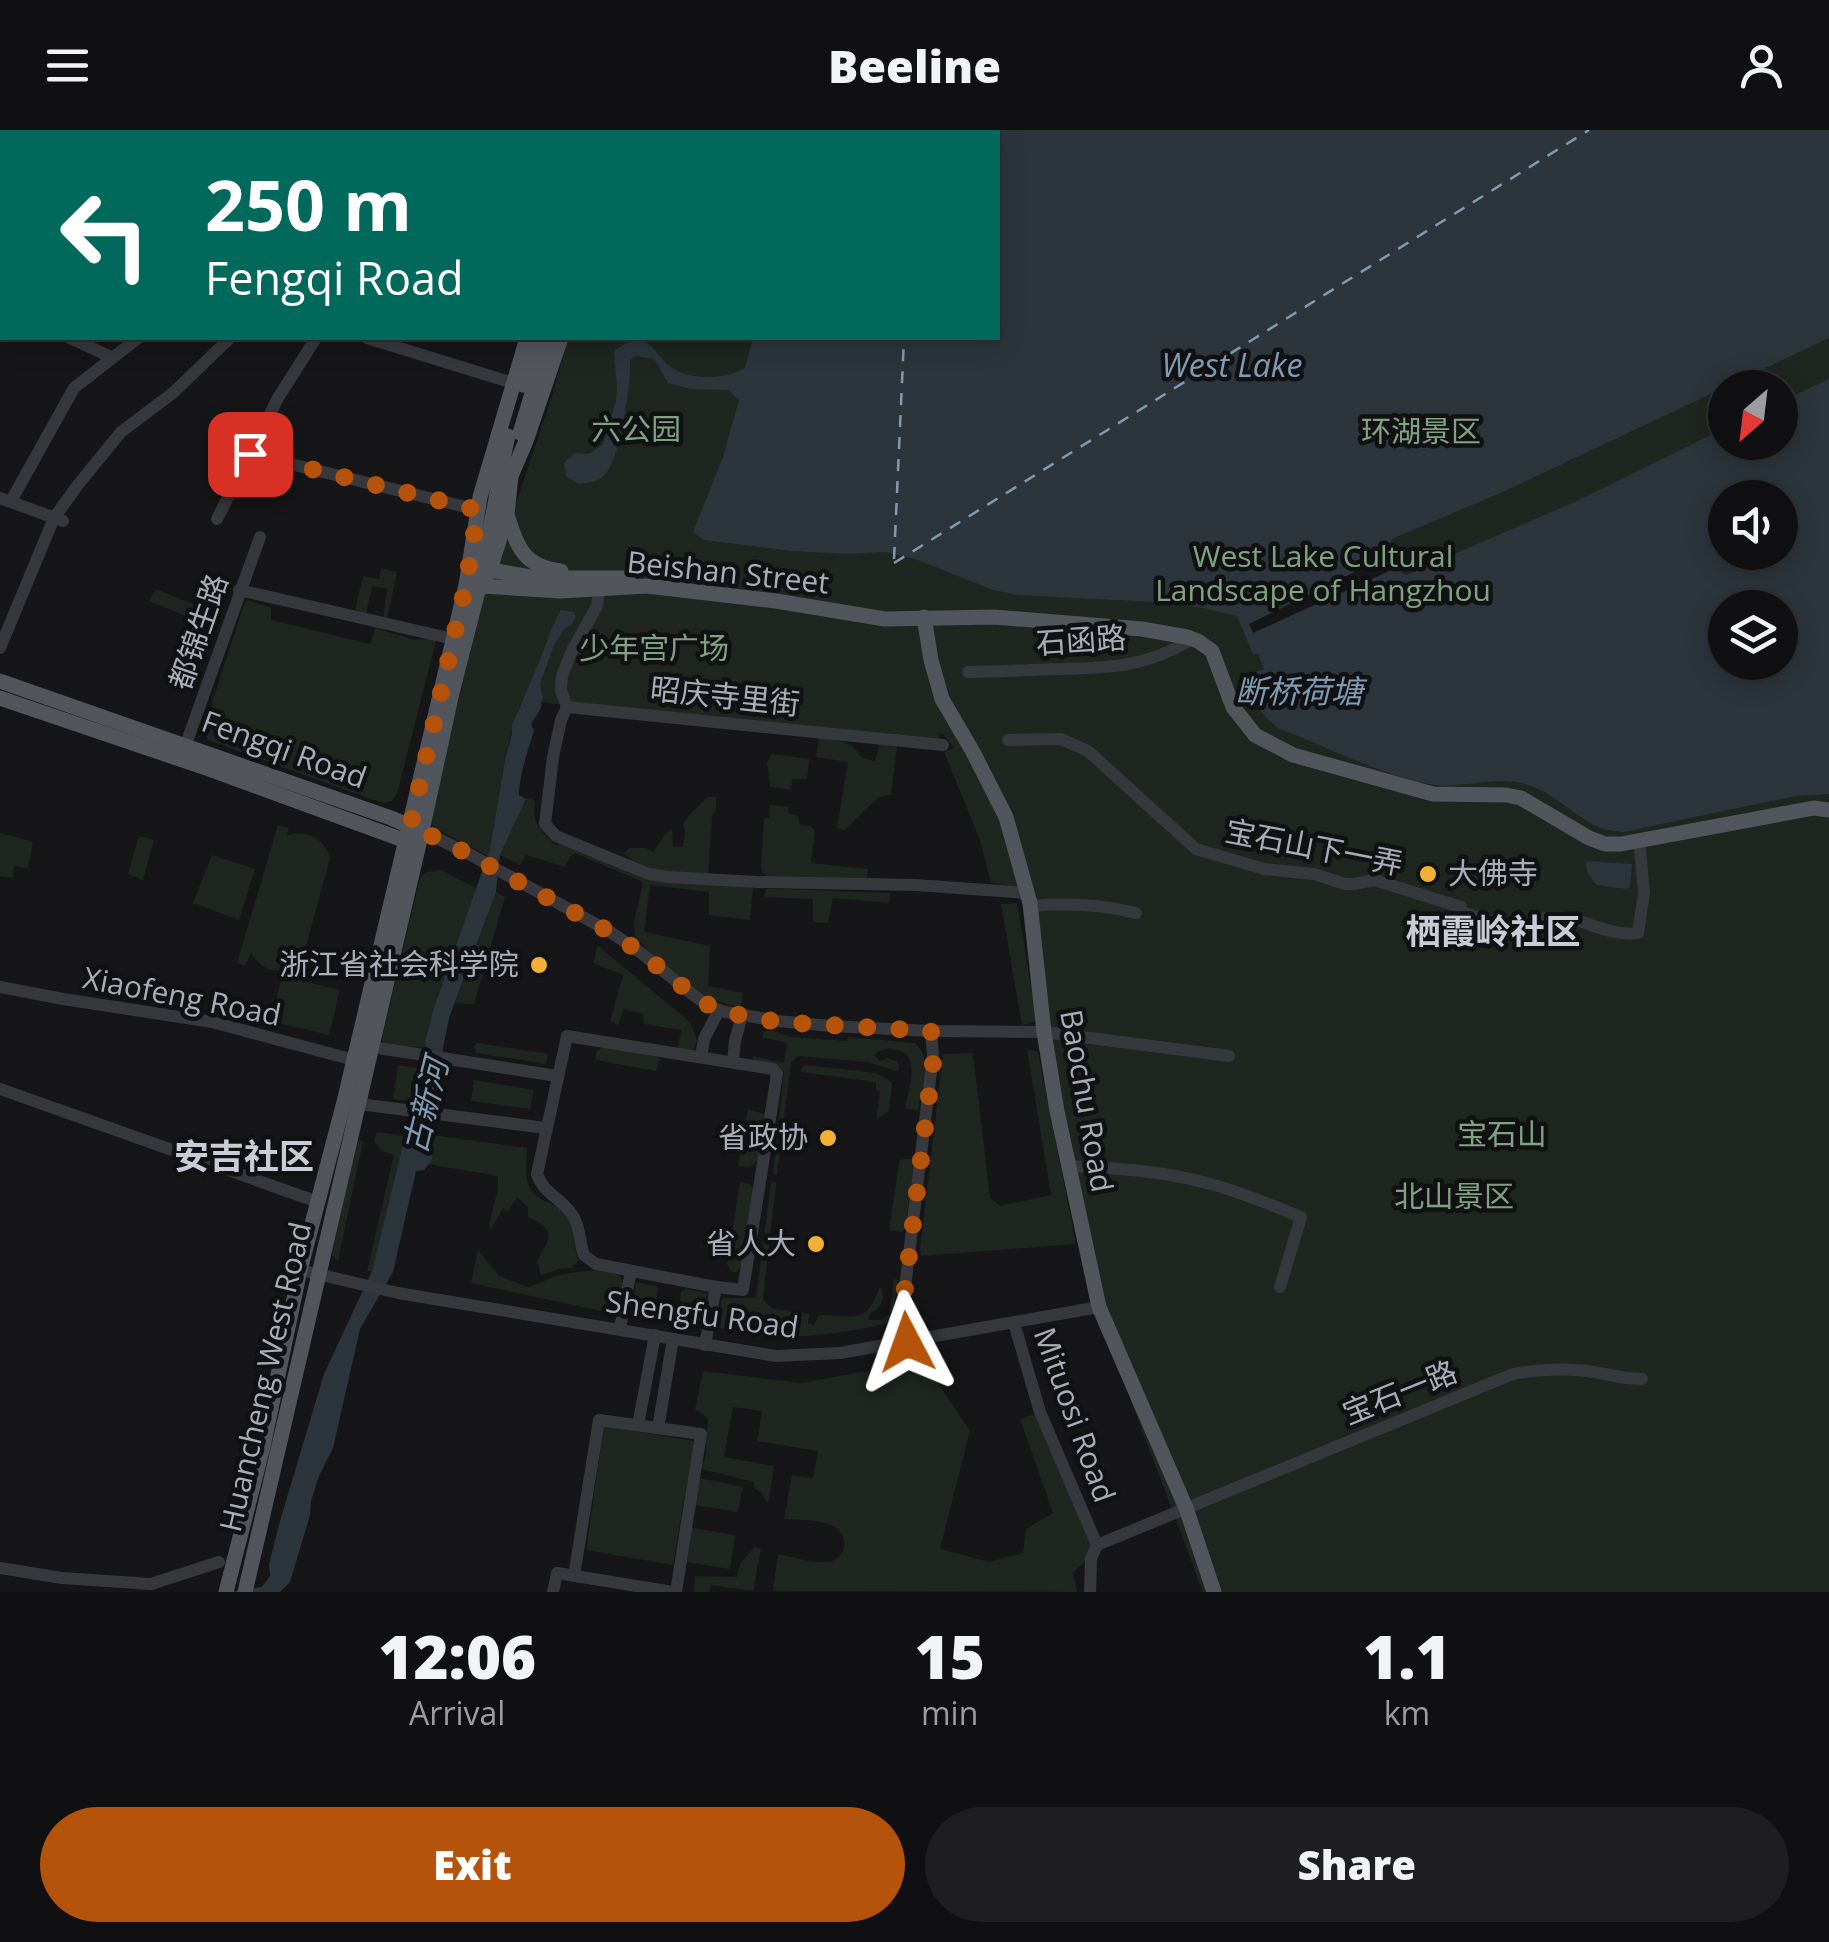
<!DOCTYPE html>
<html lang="en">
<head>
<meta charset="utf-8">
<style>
	:root { --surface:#101012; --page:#1e1e20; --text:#f1f3f6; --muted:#9c9d9f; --line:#303032; --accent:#b45309 }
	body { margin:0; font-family:"Open Sans","Noto Sans SC",sans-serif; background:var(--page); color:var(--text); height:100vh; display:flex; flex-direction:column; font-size:38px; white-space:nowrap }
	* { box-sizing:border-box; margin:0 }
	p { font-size:32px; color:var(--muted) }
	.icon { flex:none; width:55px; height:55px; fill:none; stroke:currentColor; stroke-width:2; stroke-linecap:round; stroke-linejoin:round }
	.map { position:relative; height:1462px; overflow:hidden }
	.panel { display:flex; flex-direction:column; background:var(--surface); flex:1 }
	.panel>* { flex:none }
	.banner { position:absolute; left:0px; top:0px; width:1000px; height:210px; box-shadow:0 5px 25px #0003,0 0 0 2px var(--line); background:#00695c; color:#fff; overflow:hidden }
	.needle { width:65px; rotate:208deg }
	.fabs { position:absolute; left:1708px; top:240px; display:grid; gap:20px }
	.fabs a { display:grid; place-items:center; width:90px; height:90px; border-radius:50%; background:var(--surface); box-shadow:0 5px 25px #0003,0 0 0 2px var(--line); font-size:50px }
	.pin { position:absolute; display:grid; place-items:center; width:85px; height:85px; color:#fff; margin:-42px; border-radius:20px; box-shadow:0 5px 15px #0006 }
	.me { position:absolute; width:110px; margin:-55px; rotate:356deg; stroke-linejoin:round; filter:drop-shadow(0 0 8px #0008) }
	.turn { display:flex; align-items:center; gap:35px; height:210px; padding:0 40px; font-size:45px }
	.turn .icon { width:130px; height:130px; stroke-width:2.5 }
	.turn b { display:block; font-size:70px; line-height:85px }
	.eta { display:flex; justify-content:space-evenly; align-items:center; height:170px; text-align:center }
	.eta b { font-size:60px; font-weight:800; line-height:70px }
	.cta { display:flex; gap:20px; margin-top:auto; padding:20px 40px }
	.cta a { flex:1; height:115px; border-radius:60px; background:var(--accent); color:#fff; font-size:40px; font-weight:800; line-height:115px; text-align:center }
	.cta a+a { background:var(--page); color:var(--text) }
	header { display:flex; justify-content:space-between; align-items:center; height:130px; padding:0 40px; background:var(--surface); font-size:45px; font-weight:800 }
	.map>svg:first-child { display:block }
	.green { fill:#1e261f; fill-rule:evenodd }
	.water { fill:#2c353c; fill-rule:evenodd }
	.pier { fill:#161618 }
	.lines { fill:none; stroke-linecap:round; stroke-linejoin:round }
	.ferry { stroke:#7f9bb3; stroke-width:2.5; stroke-dasharray:12 10; stroke-linecap:butt }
	.major-tunnel { stroke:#333438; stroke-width:15; stroke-dasharray:15 8; stroke-linecap:butt }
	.minor { stroke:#37383d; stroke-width:12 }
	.major { stroke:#53555c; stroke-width:15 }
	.route { stroke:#b45309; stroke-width:18; stroke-dasharray:0 32.4 }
	.poi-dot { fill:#f2b134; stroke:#111113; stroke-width:4 }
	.labels { text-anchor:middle; stroke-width:9; stroke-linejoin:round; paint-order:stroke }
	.park-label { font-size:30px; fill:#7fa381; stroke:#111113 }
	.street-label { font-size:30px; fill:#a8adb8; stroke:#111113 }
	.poi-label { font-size:30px; fill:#a8adb8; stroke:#111113; text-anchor:end }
	.water-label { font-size:32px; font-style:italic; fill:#7f9bb3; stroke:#111113 }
	.quarter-label { font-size:35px; font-weight:bold; fill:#c9ccd4; stroke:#111113 }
</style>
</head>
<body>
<header><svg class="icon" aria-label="menu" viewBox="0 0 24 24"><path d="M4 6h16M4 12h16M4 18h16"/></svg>Beeline<svg class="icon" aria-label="person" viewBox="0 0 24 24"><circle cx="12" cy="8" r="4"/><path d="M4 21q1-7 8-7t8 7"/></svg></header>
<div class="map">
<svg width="1829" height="1462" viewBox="0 0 1829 1462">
	<rect width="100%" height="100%" fill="#161618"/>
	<g class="green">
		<path d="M605,0H1829V1462H1203L1101,1191L1026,789L1017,757L991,753L980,710L944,622L954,618L943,604H938L943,615L522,570C508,604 503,642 497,679C494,694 493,711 488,726L431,696L449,609L490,440L502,429L510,391L553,263L568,208H998V2H605ZM1725,258H1780V312H1725ZM1725,368H1780V422H1725ZM1725,478H1780V532H1725Z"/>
		<polygon points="381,438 397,442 387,489 383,488 387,459 372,456 366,484 355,480 363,446 379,449"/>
		<polygon points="156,459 209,481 213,488 211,496 149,471"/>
		<polygon points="248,470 271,478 271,490 370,514 375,498 415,510 425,509 436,511 397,664 392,671 383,673 340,658 208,610 203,601 244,474"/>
		<path d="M819,608C841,611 849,609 862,628L875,631L880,613L897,617L891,665L879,667L845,700L837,698L848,632L816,627Z"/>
		<polygon points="771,624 809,629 807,649 792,649 791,660 770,657 767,633"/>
		<path d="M708,667H716V680L712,686L708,745C680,743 645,745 624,723L629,718H646L653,722L668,701L672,699L673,717H683L685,701L683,693C685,690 705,668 708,667Z"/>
		<path d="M532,668L535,672C531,693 541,702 556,715L563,714L649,749L753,758L750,790L709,785V762L650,755L644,802L710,816L708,856L743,863L741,877C706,875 657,832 635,806L634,792L643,752L575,723L570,727L565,737L526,725L520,735L500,725L526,669Z"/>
		<polygon points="770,675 789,677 788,683 798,686 800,695 810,696 815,700 811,733 868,739 866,749 768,746 763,743 761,739 764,688 769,688"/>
		<path d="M278,695L289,698L287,705C306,700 325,708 330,728L303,828C284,846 265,845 251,823L245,836L237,833Z"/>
		<polygon points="0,703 33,712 28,738 14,736 13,748 0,746"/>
		<polygon points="139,706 154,710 143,750 128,744"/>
		<polygon points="212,725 255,739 239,790 193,773"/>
		<polygon points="441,740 476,758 451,836 433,881 425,917 383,916 382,908 420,748 426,742"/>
		<polygon points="766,759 779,759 890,763 889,773 833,768 828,793 813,792 813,769 764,767"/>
		<polygon points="496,762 505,767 474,874 455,873"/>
		<polygon points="1017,773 1037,891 1022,895 1001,774"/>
		<polygon points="598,816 690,892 697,910 693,920 678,918 681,900 644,894 643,884 624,879 618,895 610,891 623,845 593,833"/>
		<polygon points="282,846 340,860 329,905 271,891"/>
		<path d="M772,900L790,907L847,911L848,907L915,913C933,929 922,958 918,980L905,979C908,960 922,926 897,920C887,917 881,919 874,925L880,931L888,928L898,932L899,940L895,941L868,932L798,926L791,933L777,1045L773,1044L784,942L752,933L753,926L784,933L787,913L762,907L764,901Z"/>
		<polygon points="477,913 544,923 548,925 546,934 476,923 474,916"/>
		<polygon points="603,916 657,927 660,929 656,941 595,930 596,922"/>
		<polygon points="1027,919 1038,922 1076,1114 921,1126 920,1119 943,924 973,923 990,1068 1000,1076 1051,1065"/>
		<polygon points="398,935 423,939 418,972 393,969"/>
		<polygon points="806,935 876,943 892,952 889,981 876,990 880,961 876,960 876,952 801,942 802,937"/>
		<polygon points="474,950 534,960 530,979 471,971"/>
		<polygon points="748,979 764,984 765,989 758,1030 750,1037 738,1036"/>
		<polygon points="377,1002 406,1006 372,1141 367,1141 394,1025 382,1021 374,1011"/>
		<path d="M425,1004L527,1018C526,1038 522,1059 543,1070C550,1073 559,1077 564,1083C576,1096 572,1115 579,1130L572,1138L559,1139L541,1145L537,1130C553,1108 554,1098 528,1087V1077L517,1067L508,1082L503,1078L491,1099L489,1094L498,1059V1046L421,1033L420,1030Z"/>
		<polygon points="356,1010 363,1011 338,1131 332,1125"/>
		<polygon points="905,1029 915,1029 905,1099 902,1102 889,1100 899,1034 900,1030"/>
		<polygon points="740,1052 749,1054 754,1059 741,1136 736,1142 731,1142 727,1134"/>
		<path d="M771,1052L776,1053L763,1169C772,1185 793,1179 809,1184L808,1193L814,1195L819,1185C853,1185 866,1196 879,1158H882C884,1169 882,1180 870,1182L868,1190H881L889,1184L894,1149L898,1150L893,1186L886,1194C830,1205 772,1215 716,1197L722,1168H756Z"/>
		<path d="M478,1120L499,1146L528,1157C541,1154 553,1145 565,1144C577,1142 620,1134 623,1153C624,1159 620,1170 619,1176L610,1183L471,1153Z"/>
		<polygon points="636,1152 656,1156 658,1159 653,1183 632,1180"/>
		<polygon points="685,1159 707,1163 702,1191 679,1187 681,1162"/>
		<path d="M923,1231L970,1301L940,1419L989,1432L1023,1423L1026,1399L1053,1383L1020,1289L1040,1282L1096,1414L1113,1410L1073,1442L1077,1462L773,1461L778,1424C793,1427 810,1433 825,1432C847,1432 852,1404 831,1395C818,1389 798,1390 784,1389L792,1345L813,1348L818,1321L757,1311L762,1281L733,1277L724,1327L774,1336L768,1375L761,1362L754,1358V1352L702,1339L706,1324L708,1288L695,1279L703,1241L801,1253Z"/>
		<polygon points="604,1296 694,1311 673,1435 586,1420"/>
		<polygon points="699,1348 743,1357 738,1382 694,1375"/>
		<polygon points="692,1398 735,1405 730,1439 687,1432"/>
		<polygon points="754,1418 761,1418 753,1461 711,1455 710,1462 694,1462 695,1446 737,1447 740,1434"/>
	</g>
	<g class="water">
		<path d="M780,0H1829V208L1507,360L1392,409L1386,419L1394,439L1406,445L1579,370L1725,298V312H1780V272L1829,249V664L1796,666L1623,702C1616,701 1607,700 1600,698C1573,686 1551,659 1521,653C1491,646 1459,660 1429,654C1382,645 1324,616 1278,598C1258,583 1253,569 1244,546L1264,539L1258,524H1253L1237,486L1199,477L1154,472L1018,465L993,460L918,430L886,422L848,424L792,421L704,410L693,402L723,327L739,270L728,260L690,259L668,253L654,229L635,226L630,230C631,255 621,322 607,342C600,352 589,353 578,354L566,346L564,333L575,323L589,324L603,314L616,271L617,256L614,221C622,215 633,209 644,212C654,216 660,228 668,235C688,251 723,250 745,238L753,208H998V2H780ZM1725,368H1780V422H1725ZM1725,478H1780V532H1725Z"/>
		<path d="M561,480L574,482L576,487L572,494L564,499L554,515L540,554L542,566L541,578L531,594L534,601C528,620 519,646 519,665L526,669L500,725L496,762L449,888L425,1008L431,1017L432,1030L424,1040L416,1041L393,1142L360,1199L333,1318L319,1346L311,1371L310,1385L290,1452L280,1462H228L262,1457L270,1446L269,1434L280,1391L324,1244L372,1141L406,1003L418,972L426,908L433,881L490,719L505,630L512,603V595L540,530L552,497Z"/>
		<polygon points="1586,731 1632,734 1630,757 1627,759 1596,755 1587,741"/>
	</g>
	<polygon class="pier" points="1389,425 1394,439 1253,503 1249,494"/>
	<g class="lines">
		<g class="ferry">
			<polyline points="860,0 861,2"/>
			<polyline points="894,429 904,208"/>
			<polyline points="894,433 1589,0"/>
		</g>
		<g class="major-tunnel">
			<polyline points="599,2 599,0"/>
			<polyline points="615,2 616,0"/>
		</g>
		<g class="minor">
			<polyline points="284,0 285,2"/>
			<polyline points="382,2 385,0"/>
			<polyline points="0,175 2,176"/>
			<polyline points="70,208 111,227"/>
			<polyline points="367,208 513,253"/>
			<polyline points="250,324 478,380"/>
			<polyline points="0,368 63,391"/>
			<polyline points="11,371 74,258 138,208"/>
			<polyline points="217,389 278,268 316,208"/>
			<polyline points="239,460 453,509"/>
			<polyline points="599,461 597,476 571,523 562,546 561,560 567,577 943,615"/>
			<polyline points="0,518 54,388 77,356 121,302 174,262 230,208"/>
			<path d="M968,542C989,542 1009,541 1030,540C1087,537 1138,543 1188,511L1187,507"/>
			<polyline points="567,577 561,590 553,627 545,694 556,706 649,744 668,747 757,752 916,755 1027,763"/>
			<path d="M1008,610L1061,609L1088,621L1196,719L1264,739L1314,744L1345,754H1354L1374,750L1461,777V782L1512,797C1527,798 1537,788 1551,787C1583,785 1603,807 1638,803L1644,763L1639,709"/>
			<polyline points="186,614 260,407"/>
			<polyline points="422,701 471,725 612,803 641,823 692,864 709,876 725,882 778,891 831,896 931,901 1044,902 1229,926"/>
			<path d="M1030,776C1066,773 1101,774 1136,783"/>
			<polyline points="0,857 63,869 212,892 354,930"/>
			<path d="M567,906L773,939L777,944L743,1160L716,1157L596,1134L584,1125C579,1113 581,1098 573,1086C563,1069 543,1064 537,1044Z"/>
			<polyline points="372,917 557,946"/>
			<polyline points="701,927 704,909 719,880"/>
			<polyline points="733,932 735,911 742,885"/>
			<polyline points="0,959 318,1072"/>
			<polyline points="359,974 546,998"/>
			<path d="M1067,1036C1117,1038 1166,1041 1214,1055C1244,1063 1273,1076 1301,1087L1280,1157"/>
			<polyline points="300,1140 398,1163 776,1226 840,1223 1099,1177"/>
			<path d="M1014,1193L1040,1282L1097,1415L1513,1244C1536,1240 1562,1238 1586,1241C1606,1243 1620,1249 1642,1249"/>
			<polyline points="620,1198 631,1141"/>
			<polyline points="907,1213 903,1174 933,925 931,901"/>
			<polyline points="705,1215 716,1157"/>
			<polyline points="638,1295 655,1205"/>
			<polyline points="658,1298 673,1209"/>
			<polyline points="0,1438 62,1448 151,1454 219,1432"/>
			<polyline points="574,1446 599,1290 701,1304 676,1462"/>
			<polyline points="553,1462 557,1443 673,1462"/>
			<polyline points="1090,1462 1091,1429 1097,1415"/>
		</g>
		<g class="major">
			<polyline points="534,0 539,2"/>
			<polyline points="568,0 572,2"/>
			<polyline points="523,255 538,208"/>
			<polyline points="520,303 549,208"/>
			<path d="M507,385C518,418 523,436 561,441"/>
			<polyline points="490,440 536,448 628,448"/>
			<path d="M474,443C492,416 499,341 508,306"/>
			<polyline points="466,455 560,461 647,456 776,471 885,489 994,487 1142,499 1187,507 1198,511 1212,521 1233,577 1255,605 1293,625 1433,664 1506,665 1521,668 1589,708 1605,714 1621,714 1814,678 1829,680"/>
			<polyline points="924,487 931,530 942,569 973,622 1006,687 1030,773 1044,902 1057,981 1099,1177 1186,1378 1214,1462"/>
			<polyline points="0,551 391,688 419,700"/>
			<polyline points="0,568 209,639 406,711"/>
			<polyline points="226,1462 263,1317 300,1140 344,972 466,455 480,367 527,208"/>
			<polyline points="245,1462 422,701 452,563 479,457 490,440 507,385 511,346 526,311 561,208"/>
		</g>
	</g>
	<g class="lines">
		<polyline class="route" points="250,324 478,380 466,454 410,697 444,711 612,803 640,822 692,864 710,876 724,882 778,892 931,901 934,925 903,1174 907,1212"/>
	</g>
	<g class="poi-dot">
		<circle cx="1428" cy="744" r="10"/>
		<circle cx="539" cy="835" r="10"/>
		<circle cx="828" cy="1008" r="10"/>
		<circle cx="816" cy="1114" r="10"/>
	</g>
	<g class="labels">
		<g class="park-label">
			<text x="636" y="310">六公园</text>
			<text x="1421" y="312">环湖景区</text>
			<text x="1323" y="437">West Lake Cultural<tspan x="1323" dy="34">Landscape of Hangzhou</tspan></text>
			<text x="654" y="529">少年宫广场</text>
			<text x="1502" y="1015">宝石山</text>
			<text x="1454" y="1077">北山景区</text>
		</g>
		<g class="street-label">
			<text transform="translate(728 443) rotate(6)" y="10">Beishan Street</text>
			<text transform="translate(199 502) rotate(-71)" y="10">都锦生路</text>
			<text transform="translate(1081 511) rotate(-4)" y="10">石函路</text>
			<text transform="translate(725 567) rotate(6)" y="10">昭庆寺里街</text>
			<text transform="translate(284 620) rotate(20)" y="10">Fengqi Road</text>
			<text transform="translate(1314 718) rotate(11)" y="10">宝石山下一弄</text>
			<text transform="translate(182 867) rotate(11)" y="10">Xiaofeng Road</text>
			<text transform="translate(1086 971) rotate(80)" y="10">Baochu Road</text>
			<text transform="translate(702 1185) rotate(8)" y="10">Shengfu Road</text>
			<text transform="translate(266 1247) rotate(-77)" y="10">Huancheng West Road</text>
			<text transform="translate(1400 1263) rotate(-22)" y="10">宝石一路</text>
			<text transform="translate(1074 1285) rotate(70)" y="10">Mituosi Road</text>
		</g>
		<g class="poi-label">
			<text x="1448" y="754" text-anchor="start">大佛寺</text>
			<text x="519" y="845">浙江省社会科学院</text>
			<text x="808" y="1018">省政协</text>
			<text x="796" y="1124">省人大</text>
		</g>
		<g class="water-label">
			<text x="1232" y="247">West Lake</text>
			<text x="1299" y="573">断桥荷塘</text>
			<text transform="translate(426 976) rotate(-76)" y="11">古新河</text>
		</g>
		<g class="quarter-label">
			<text x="1493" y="814">栖霞岭社区</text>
			<text x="244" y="1039">安吉社区</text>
		</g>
	</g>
</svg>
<div class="fabs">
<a><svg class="needle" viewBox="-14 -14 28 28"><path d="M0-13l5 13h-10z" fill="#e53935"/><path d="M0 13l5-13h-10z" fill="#9c9d9f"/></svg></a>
<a><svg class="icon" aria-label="sound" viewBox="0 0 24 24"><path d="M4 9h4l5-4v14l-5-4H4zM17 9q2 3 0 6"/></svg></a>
<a><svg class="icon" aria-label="layers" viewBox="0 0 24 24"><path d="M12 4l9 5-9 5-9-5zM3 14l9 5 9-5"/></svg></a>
</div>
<div class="pin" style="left:250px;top:324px;background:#d93025"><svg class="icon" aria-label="arrive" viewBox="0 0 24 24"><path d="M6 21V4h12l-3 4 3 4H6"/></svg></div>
<svg class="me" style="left:907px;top:1212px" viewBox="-20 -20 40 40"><path d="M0-17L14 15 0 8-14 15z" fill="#b45309" stroke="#fff" stroke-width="4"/></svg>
<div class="banner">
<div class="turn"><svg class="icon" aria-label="left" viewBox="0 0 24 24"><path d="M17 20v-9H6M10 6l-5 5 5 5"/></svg><div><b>250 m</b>Fengqi Road</div></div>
</div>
</div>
<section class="panel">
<div class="eta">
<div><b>12:06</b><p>Arrival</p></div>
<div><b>15</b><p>min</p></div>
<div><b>1.1</b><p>km</p></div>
</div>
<div class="cta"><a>Exit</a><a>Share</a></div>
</section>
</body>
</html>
